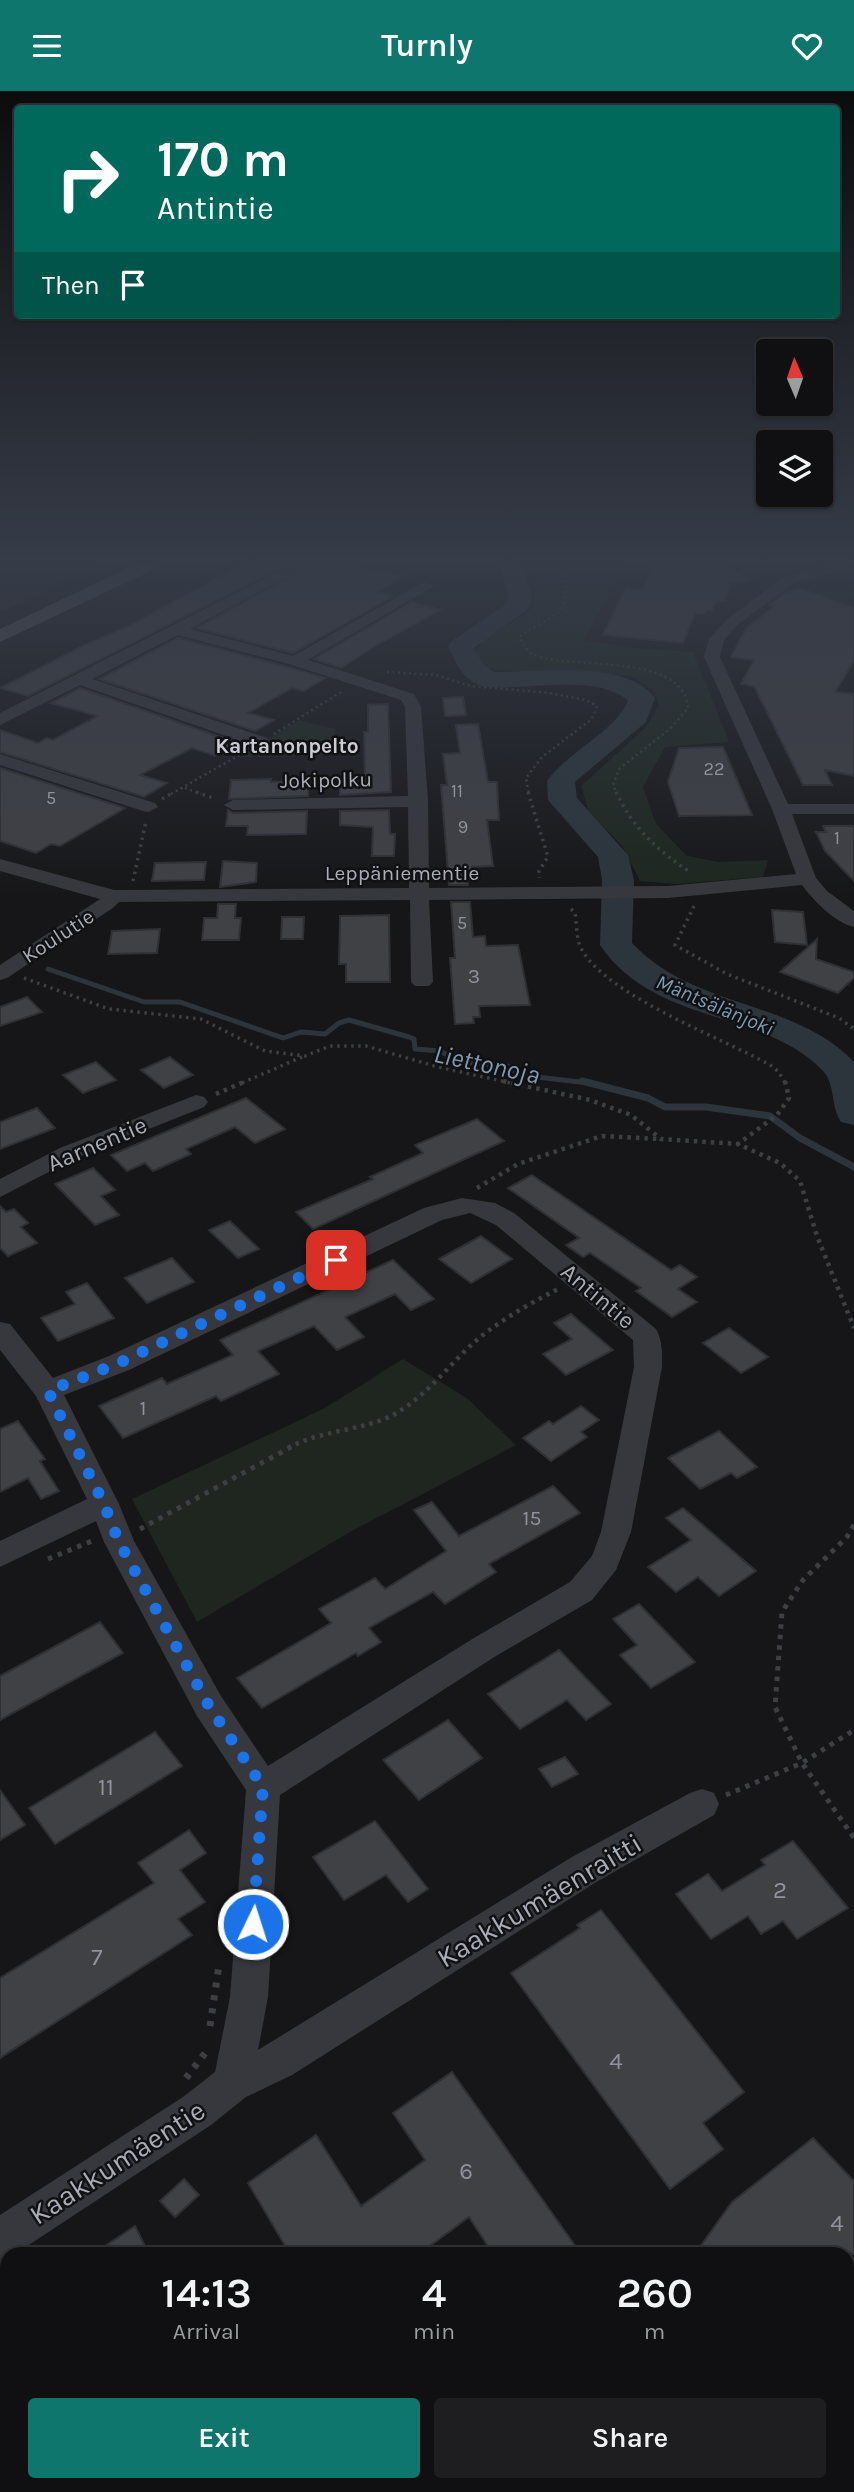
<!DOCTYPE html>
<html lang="en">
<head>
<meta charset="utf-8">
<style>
	:root { --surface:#101012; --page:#1e1e20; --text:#f1f3f6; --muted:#9c9d9f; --line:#303032; --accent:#0f766e }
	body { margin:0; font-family:Karla,sans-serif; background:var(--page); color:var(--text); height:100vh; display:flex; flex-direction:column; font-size:26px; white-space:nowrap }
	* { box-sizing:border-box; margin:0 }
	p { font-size:23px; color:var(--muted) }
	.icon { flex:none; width:38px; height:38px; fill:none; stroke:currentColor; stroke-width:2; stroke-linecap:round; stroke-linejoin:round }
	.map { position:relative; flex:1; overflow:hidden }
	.drawer { position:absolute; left:0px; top:2156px; width:854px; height:245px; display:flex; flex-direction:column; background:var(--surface); border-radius:21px 21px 0 0; box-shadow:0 2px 5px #0004,0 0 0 2px var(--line) }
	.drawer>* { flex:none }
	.top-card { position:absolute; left:14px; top:14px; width:826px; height:214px; border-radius:7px; box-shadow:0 2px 5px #0004,0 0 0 2px var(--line); background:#00695c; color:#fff; overflow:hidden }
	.needle { width:46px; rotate:358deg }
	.buttons { position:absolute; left:756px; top:248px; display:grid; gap:14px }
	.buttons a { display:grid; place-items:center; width:77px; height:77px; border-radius:7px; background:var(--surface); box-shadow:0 2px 5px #0004,0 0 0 2px var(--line); font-size:35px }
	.pin { position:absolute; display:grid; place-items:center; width:60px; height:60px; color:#fff; margin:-30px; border-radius:14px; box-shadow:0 4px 10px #0006 }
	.me { position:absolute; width:77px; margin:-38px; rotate:4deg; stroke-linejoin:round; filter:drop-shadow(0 0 5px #0008) }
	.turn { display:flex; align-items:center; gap:24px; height:147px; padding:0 28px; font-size:32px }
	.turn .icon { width:91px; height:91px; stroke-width:2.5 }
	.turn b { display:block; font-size:49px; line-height:60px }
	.then { display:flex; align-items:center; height:66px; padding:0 28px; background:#0003; gap:14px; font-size:26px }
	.eta { display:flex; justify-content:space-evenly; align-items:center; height:119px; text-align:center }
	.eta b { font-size:42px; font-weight:600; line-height:49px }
	.primary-button { display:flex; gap:14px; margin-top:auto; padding:14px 28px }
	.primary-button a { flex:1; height:80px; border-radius:7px; background:var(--accent); color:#fff; font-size:28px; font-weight:600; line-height:80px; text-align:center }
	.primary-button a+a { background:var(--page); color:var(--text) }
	header { display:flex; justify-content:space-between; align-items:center; height:91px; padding:0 28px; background:var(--accent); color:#fff; font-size:32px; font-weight:600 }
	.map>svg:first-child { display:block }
	.built { fill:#222225 }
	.green { fill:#1e261f }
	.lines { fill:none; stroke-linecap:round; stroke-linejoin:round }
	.stream-far1 { stroke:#2c353c; stroke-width:5 }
	.stream { stroke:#2c353c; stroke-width:7 }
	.river { fill:#2c353c; fill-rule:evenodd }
	.building { fill:#404145; stroke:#303034; stroke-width:2 }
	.path-far4 { stroke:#3d3f44; stroke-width:2.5; stroke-dasharray:2 3.5; stroke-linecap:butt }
	.path-far3 { stroke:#3d3f44; stroke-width:3.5; stroke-dasharray:2.5 4.5; stroke-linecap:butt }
	.path-far2 { stroke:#3d3f44; stroke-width:4.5; stroke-dasharray:3.5 5; stroke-linecap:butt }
	.path-far1 { stroke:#3d3f44; stroke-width:5; stroke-dasharray:4.5 6; stroke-linecap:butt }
	.path { stroke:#3d3f44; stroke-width:7; stroke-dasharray:5 8; stroke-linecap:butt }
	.minor { fill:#37383d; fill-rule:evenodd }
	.major { fill:#53555c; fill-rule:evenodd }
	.route { stroke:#1a73e8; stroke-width:12; stroke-dasharray:0 21.6 }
	.labels { text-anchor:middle; stroke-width:5; stroke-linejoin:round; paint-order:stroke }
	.far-number-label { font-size:18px; fill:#8e929b }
	.far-neighbourhood-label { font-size:21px; font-weight:bold; fill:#c9ccd4; stroke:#111113 }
	.far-street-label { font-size:21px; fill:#a8adb8; stroke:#111113 }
	.number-label { font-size:21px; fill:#8e929b }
	.far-water-label { font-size:21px; font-style:italic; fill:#7f9bb3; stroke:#111113 }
	.street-label { font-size:24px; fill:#a8adb8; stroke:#111113 }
	.near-number-label { font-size:24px; fill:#8e929b }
	.water-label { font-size:26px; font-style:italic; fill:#7f9bb3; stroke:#111113 }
	.near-street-label { font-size:28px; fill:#a8adb8; stroke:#111113 }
</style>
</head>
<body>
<header><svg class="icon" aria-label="menu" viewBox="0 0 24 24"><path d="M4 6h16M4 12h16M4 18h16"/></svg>Turnly<svg class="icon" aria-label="heart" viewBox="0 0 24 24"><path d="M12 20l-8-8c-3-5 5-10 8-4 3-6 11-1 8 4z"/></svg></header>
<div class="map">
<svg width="854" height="2401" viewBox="0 0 854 2401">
	<rect width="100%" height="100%" fill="#161618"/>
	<polygon class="built" points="0,473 105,473 0,521"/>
	<g class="green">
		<path d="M530,473H633L612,498L584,549L632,557L693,561L729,651L665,656L643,696L656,733L687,765L719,771L768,769L763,786L676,793L640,790L623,756L589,721L581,695L646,636L659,615L655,601L631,585L496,579L479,574L476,559L484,549L532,518C537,502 534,489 530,473Z"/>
		<polygon points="299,629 335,638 335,659 319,665 240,666"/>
		<polygon points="403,1268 468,1308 516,1354 350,1441 197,1531 132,1408 325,1317"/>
	</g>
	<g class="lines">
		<polyline class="stream-far1" points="48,878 144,911 180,911 283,947 301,941 325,943 339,932 349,929 409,946 414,948 415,958 440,960 460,971 508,975 519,984 589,992"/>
		<polyline class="stream" points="582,990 648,1007 665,1016 706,1016 770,1025 800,1047 854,1076"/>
		<path class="river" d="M500,473H522L532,505L528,518L474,557L483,573L494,581C536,581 628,568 655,607L646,631L575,691L577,707L628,764L634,789L632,852C695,919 794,908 854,971V1034L841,1031C831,1016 835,994 824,981C764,917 656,936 600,854L602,789L598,766L548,709L547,690C566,662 620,637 628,609C600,587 550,595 516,596C501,596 486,599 473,591C460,583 454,568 448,555L452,550L505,514L508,505Z"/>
	</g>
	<g class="building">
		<polygon points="243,473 287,473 28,605 0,597 89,552 127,536"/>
		<polygon points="313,473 340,473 403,485 379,501 393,505 293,562 197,537"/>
		<polygon points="654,473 723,473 750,489 730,492 725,510 716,510 712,520 706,519 704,523 695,522 683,552 603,544 626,497 642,499"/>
		<polygon points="800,497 854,517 854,570 835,601 854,603 854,685 825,679 832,694 803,694 754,595 741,593 754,569 731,566 746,538 775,514 769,514 785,502"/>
		<polygon points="412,511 441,519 385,549 341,577 314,568"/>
		<polygon points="178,547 288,576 325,587 304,600 292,597 248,622 274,629 255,640 99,588"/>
		<polygon points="80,597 237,652 216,665 192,657 140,684 167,692 144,706 0,661 0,639 38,652 47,647 53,649 98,625 51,612"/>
		<polygon points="463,606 466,624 445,625 443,607"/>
		<polygon points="388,613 391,701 340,704 340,690 361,690 361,687 365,687 364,641 368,641 368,614"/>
		<polygon points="478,633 488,691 497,691 499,729 487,729 493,775 472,776 473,787 467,787 468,794 449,794 441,694 447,694 443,663 460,662 456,634"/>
		<polygon points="723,656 752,724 679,725 668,691 679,657"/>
		<polygon points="0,677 125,717 60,755 51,753 36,762 0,750"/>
		<polygon points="271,688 271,691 308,690 308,705 229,708 231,689"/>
		<polygon points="228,719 233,722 307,720 306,743 247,744 248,735 226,735"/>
		<polygon points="389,719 390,743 395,743 394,765 372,765 373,736 340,734 340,720"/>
		<polygon points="823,735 854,735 854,790 825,760 816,741 826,741"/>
		<polygon points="223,770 257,772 256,791 220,796"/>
		<polygon points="206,771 204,789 152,790 155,772"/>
		<polygon points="451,811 470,811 473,846 485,845 486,855 518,854 530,914 479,915 480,926 473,926 474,932 455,933 450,867 455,867"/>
		<polygon points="218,813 236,813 235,827 241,827 239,849 202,849 204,827 217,827"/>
		<polygon points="772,819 803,821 807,854 775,851"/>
		<polygon points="389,824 390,891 346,891 346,873 339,873 340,825"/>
		<polygon points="282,826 304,826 303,848 281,848"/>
		<polygon points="160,838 157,862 108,863 112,840"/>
		<polygon points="817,848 816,868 854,881 854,887 838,902 780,881"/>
		<polygon points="27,906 42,921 0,935 0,916"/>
		<polygon points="170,966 193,984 164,997 141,979"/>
		<polygon points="96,971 116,989 83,1002 63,984"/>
		<polygon points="246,1007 285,1038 255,1052 235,1036 186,1058 191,1063 153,1080 145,1072 127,1080 111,1064"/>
		<polygon points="37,1017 55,1037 0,1058 0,1031"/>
		<polygon points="477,1028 504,1050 313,1138 296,1121 373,1088 370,1086 423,1062 415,1054"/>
		<polygon points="93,1077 115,1099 101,1105 119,1124 95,1134 55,1093"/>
		<polygon points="532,1084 671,1179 680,1174 697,1186 678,1198 697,1211 672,1226 636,1200 641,1197 590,1162 583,1166 566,1154 579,1147 508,1097"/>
		<polygon points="0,1115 6,1121 14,1118 28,1132 21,1136 37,1152 8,1165 0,1157"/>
		<polygon points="230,1130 259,1158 238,1167 209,1139"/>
		<polygon points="481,1145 512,1168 471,1192 439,1168"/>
		<polygon points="172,1167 194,1191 147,1212 125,1187"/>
		<polygon points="393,1169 434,1208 411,1219 395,1203 345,1226 364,1246 337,1259 314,1235 258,1260 279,1283 221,1310 216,1305 123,1347 99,1315 162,1287 167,1293 233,1264 220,1249"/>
		<polygon points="87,1192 114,1227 58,1250 41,1227 75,1213 66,1201"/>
		<polygon points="571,1223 613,1259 566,1284 543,1263 572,1248 554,1232"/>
		<polygon points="729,1237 768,1266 741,1282 703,1252"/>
		<polygon points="581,1315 599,1329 581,1341 587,1346 551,1370 523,1347 549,1330 553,1333"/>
		<polygon points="18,1330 45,1368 40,1370 59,1400 41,1408 28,1387 0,1401 0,1338"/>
		<polygon points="719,1340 757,1376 737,1387 731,1382 700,1398 668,1367"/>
		<polygon points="553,1395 580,1422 489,1473 496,1481 445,1513 433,1501 369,1537 381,1551 358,1565 356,1562 262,1617 237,1587 331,1532 319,1518 375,1487 385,1498 446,1460 414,1419 432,1411 459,1445"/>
		<polygon points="683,1417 756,1480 719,1505 698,1486 676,1501 648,1476 691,1449 666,1427"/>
		<polygon points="639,1513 695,1571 651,1597 620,1564 637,1554 613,1528"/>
		<polygon points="100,1531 123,1562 0,1629 0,1585"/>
		<polygon points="559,1559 611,1613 586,1629 567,1609 520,1638 488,1603"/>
		<polygon points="448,1629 482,1667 419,1709 383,1669"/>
		<polygon points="155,1641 182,1675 55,1753 29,1717"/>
		<polygon points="565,1666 578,1683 552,1696 539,1678"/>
		<polygon points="0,1699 25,1734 0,1749"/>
		<polygon points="375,1730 428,1798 408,1811 386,1784 344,1809 313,1766"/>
		<polygon points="189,1739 206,1762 180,1779 205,1811 178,1828 192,1844 0,1967 0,1887 154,1792 138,1772"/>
		<polygon points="793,1750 848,1817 797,1848 783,1830 761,1843 748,1825 711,1848 676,1803 708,1783 722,1800 765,1774 761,1769"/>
		<polygon points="601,1819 744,2001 703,2032 723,2058 670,2098 511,1882 580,1837 577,1834"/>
		<polygon points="452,1981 581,2163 493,2163 469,2126 419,2163 290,2163 248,2092 316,2044 361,2115 425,2069 393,2022"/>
		<polygon points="813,2047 854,2090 854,2163 695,2163 732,2111"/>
		<polygon points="184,2088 199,2104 175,2126 160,2110"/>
		<polygon points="135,2135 149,2163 93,2163"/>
	</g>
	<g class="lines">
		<g class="path-far4">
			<path d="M564,473C571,530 557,519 519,546C523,554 528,562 537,565C573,577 660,565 683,601C686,605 687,612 688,617L671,637L619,678L613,694L617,703"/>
			<polyline points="387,581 436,584 471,595 549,602 586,609 597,615 592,628 542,666 526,687 529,703"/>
			<polyline points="274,643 341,601"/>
			<polyline points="185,697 201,703"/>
			<polyline points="171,703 243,662"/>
		</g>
		<g class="path-far3">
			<polyline points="196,701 216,708"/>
			<polyline points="528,701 548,766 539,780 539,787"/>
			<path d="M616,701C632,736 658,760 690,781"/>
			<polyline points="162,708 174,701"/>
			<polyline points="133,790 146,730"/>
			<polyline points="694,815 675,854 727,883 839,927 854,938"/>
			<path d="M571,818L575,822C577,834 576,849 582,859C608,905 722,947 770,974L779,981L785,992"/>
			<polyline points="24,887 109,918 201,928 265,960 305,965 330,955 366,955 438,976 511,992"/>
			<polyline points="242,992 304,965"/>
		</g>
		<g class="path-far2">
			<polyline points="503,990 590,1009 631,1024 661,1048 738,1053"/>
			<polyline points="785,990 789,1007 777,1024 738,1053 780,1072 800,1090 817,1145 854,1237"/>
			<polyline points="216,1003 246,990"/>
			<polyline points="477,1097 518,1073 602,1045 660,1048"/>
			<path d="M288,1357C321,1339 360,1340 391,1325C422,1309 443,1281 468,1257C493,1233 527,1214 558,1198"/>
		</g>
		<g class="path-far1">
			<polyline points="854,1434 847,1446 803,1489 782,1521 775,1616 802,1672 854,1747"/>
			<polyline points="140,1438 291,1356"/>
			<polyline points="48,1468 92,1450"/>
			<polyline points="726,1704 802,1672 854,1639"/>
		</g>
		<g class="path">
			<polyline points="210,1935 219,1874"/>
			<polyline points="186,1987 206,1961"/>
		</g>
		<g class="minor">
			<path d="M293,473H311L190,538L293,565L422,492L427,491L434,495L308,569L414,603L421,616L428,710L429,797L668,795L796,783L772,718L704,566L709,548L727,528L783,487L830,473H852L850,476L793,493L737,534L724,549L720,566L788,713H854V723H792L816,787L827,800L854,820V836C834,831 814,810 802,794L668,807L429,809L433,891L429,895H415L411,891L410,809L119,811L113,817L7,887L0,889V874L100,808L0,780V768L114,799L409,797L408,716L233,719L224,714L233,709L408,705L405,616L401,609L289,573L178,544L92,588L267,647L270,651L267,655H255L80,594L0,634V622Z"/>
			<polygon points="0,663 155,712 158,716 149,721 143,720 0,674"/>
			<polygon points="196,1004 204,1006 208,1011 204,1016 76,1067 0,1106 0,1088 60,1057"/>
			<path d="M462,1107L495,1112L514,1122L656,1238C663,1251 662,1262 662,1276L631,1441L616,1479L592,1509L496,1565L280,1704L268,1906L258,1959L572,1766L690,1702L702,1698L714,1702L719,1713L714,1724L598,1790L292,1984L246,2006L211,2034L15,2163H7V2166L0,2169V2124L183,2006L215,1981L230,1906L246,1699L197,1625L104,1451L96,1430L0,1476V1450L87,1408L36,1305L0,1259V1231L10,1233L53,1287L109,1265L424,1117ZM470,1122L496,1134L633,1249L634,1276L601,1441L592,1465L570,1491L474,1547L268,1675L221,1605L134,1450L119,1413L64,1304L129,1279L442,1129Z"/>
		</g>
		<polygon class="major" points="136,473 160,473 157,477 0,551 0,538"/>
	</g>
	<linearGradient id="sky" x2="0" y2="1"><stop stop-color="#0c0c0d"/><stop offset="0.58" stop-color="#363c48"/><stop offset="1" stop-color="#363c48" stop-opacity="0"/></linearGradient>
	<rect width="854" height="809" fill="url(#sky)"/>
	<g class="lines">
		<polyline class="route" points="253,1833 263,1696 209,1615 119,1451 104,1413 48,1300 119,1272 336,1169"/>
	</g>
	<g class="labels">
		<g class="far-number-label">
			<text x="714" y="684">22</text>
			<text x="457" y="706">11</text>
			<text x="51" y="713">5</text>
			<text x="463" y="742">9</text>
			<text x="837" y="753">1</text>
			<text x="462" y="838">5</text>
		</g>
		<g class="far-neighbourhood-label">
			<text x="287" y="662">Kartanonpelto</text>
		</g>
		<g class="far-street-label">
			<text transform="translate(326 689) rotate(-1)" y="7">Jokipolku</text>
			<text x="402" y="789">Leppäniementie</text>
			<text transform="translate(58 845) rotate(-33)" y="7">Koulutie</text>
		</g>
		<g class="number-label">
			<text x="474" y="892">3</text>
			<text x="143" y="1324">1</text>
			<text x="532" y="1434">15</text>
		</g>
		<g class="far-water-label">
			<text transform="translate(715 914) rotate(23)" y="7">Mäntsälänjoki</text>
		</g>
		<g class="street-label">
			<text transform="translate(97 1053) rotate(-23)" y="8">Aarnentie</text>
			<text transform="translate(598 1205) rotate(40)" y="8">Antintie</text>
		</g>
		<g class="near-number-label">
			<text x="106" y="1704">11</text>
			<text x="780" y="1807">2</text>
			<text x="97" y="1874">7</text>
			<text x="616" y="1978">4</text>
			<text x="466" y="2088">6</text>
			<text x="837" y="2140">4</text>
		</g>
		<g class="water-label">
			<text transform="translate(487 973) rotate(12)" y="9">Liettonoja</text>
		</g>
		<g class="near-street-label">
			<text transform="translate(539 1809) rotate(-31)" y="10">Kaakkumäenraitti</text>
			<text transform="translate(117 2071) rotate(-33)" y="10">Kaakkumäentie</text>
		</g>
	</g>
</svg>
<div class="buttons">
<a><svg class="needle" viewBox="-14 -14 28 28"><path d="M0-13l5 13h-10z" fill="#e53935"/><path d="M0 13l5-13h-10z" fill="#9c9d9f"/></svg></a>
<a><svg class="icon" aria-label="layers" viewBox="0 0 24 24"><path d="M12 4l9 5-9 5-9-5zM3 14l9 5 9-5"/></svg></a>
</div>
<div class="pin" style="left:336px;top:1169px;background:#d93025"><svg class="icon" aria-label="arrive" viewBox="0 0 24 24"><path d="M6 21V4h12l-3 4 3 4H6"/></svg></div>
<svg class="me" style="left:253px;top:1833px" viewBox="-20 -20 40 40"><circle r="17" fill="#1a73e8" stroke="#fff" stroke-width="3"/><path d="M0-11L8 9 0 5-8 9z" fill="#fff"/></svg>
<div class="top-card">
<div class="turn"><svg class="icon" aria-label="right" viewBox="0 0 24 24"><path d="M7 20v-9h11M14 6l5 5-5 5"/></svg><div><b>170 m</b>Antintie</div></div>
<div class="then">Then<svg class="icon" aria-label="arrive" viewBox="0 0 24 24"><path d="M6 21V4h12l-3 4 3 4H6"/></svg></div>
</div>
<section class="drawer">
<div class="eta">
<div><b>14:13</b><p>Arrival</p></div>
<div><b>4</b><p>min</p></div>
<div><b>260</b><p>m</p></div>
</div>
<div class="primary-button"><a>Exit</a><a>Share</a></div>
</section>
</div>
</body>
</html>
